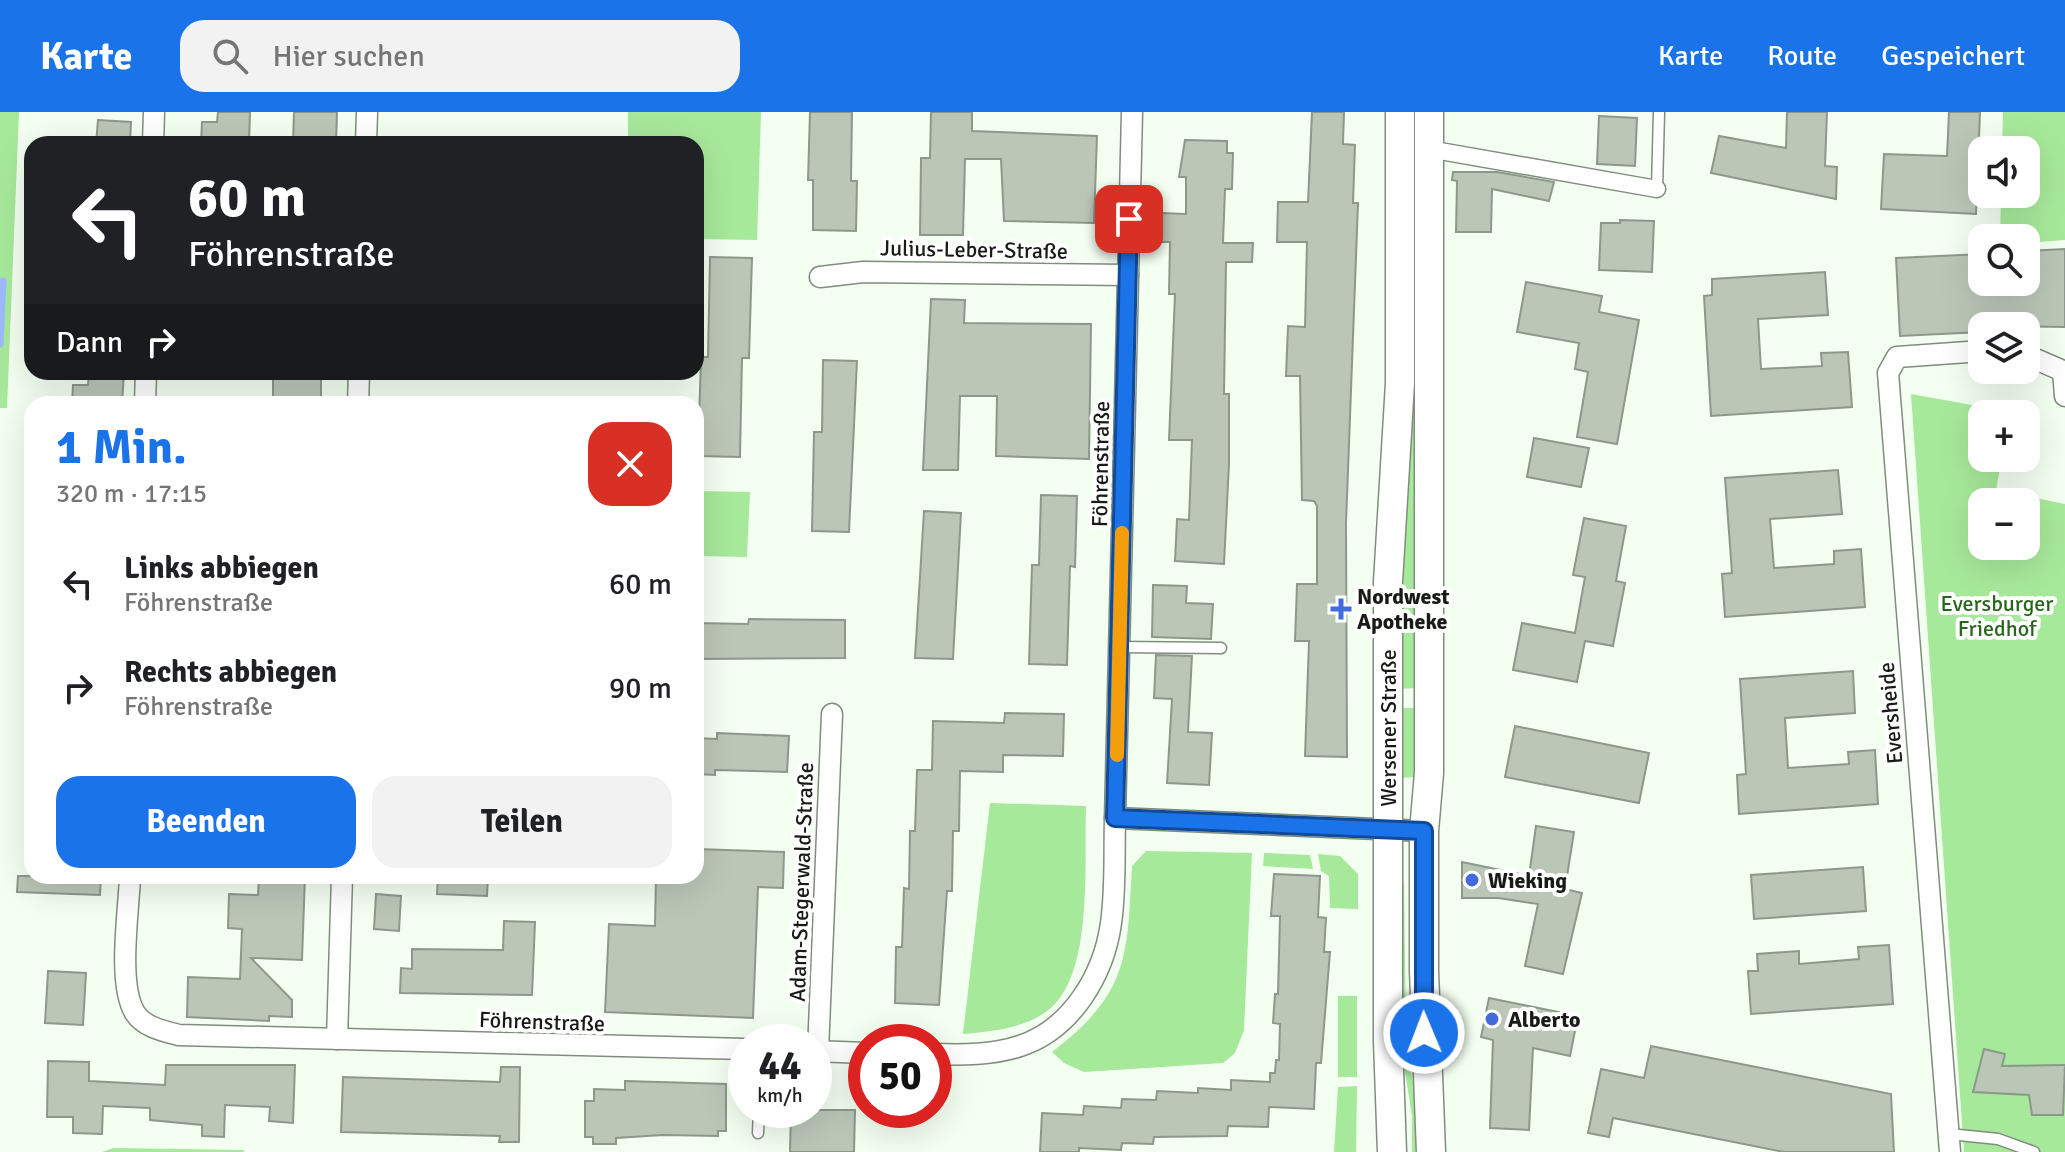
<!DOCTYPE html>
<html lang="de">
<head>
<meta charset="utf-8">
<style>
	:root { --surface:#fff; --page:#f2f2f2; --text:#202124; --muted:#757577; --accent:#1a73e8 }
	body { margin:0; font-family:Signika,sans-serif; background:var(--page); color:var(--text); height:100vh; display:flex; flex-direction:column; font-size:30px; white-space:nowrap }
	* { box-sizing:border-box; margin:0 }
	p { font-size:26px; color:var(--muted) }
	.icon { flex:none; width:44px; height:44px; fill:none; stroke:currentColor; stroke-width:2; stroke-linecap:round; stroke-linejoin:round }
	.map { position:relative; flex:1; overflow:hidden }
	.panel { position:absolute; left:24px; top:284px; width:680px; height:488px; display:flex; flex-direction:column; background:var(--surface); border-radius:24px; box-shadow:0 8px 32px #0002 }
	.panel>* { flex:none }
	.guide { position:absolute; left:24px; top:24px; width:680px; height:244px; border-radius:24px; box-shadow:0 8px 32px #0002; background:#202124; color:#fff; overflow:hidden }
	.controls { position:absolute; left:1968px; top:24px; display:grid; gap:16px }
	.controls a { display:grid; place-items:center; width:72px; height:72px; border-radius:16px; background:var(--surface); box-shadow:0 8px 32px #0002; font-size:40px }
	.speed { position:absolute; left:728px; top:912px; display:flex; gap:16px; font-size:40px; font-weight:700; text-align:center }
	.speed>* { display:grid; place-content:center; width:104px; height:104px; border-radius:50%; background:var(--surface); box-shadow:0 8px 32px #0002; line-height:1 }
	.speed small { font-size:20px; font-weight:400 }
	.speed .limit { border:12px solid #d22; background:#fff; color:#111 }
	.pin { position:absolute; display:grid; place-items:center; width:68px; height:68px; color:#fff; margin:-34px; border-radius:16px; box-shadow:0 4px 12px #0006 }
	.me { position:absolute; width:88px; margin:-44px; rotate:359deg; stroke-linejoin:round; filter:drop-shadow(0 0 6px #0008) }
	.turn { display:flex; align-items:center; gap:28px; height:168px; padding:0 32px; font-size:36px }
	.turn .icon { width:104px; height:104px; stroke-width:2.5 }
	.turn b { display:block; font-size:56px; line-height:68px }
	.then { display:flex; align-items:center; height:76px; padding:0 32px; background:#0003; gap:16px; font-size:30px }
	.round { display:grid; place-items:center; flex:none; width:84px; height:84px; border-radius:24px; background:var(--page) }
	.head { display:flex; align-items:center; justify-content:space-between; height:136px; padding:0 32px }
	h1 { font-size:48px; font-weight:700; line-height:60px; color:var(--accent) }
	.primary-button { display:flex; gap:16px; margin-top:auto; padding:16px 32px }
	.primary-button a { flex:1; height:92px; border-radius:24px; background:var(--accent); color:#fff; font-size:32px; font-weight:700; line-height:92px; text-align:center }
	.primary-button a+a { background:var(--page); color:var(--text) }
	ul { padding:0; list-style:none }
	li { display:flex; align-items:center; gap:24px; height:104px; padding:0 32px }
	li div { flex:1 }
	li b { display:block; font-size:30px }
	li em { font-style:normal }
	header { display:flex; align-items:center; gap:48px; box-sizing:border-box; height:112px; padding:0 40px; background:var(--accent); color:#fff }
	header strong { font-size:38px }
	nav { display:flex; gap:44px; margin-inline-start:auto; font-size:28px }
	.search { width:560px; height:72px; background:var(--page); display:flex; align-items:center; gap:20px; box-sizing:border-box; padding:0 28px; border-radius:24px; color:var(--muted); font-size:30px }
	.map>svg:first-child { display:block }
	.green { fill:#a7e99b; fill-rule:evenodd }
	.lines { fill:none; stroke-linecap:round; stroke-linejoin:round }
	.stream { stroke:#9ebaff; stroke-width:7 }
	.building { fill:#bac7b7; stroke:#8c998a; stroke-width:2 }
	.service-casing { stroke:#808d7e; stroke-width:13 }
	.pedestrian-casing { stroke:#808d7e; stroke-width:19 }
	.minor-casing { stroke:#808d7e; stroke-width:23 }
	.secondary-casing { stroke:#808d7e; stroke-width:31 }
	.service { stroke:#fff; stroke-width:10 }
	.pedestrian { stroke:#fff; stroke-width:16 }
	.minor { stroke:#fff; stroke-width:20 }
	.secondary { stroke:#fff; stroke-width:28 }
	.route-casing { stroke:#114b97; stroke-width:20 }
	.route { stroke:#1a73e8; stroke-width:14 }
	.slow { stroke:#f59e0b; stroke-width:14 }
	.poi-dot { fill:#446bdd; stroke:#fff; stroke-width:3 }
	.labels { text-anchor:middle; stroke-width:8; stroke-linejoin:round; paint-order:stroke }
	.street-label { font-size:22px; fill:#161b15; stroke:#fff }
	.poi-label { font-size:22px; font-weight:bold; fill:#161b15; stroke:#fff; text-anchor:start }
	.park-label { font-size:22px; fill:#27671b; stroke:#fff }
</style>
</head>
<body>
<header>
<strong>Karte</strong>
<div class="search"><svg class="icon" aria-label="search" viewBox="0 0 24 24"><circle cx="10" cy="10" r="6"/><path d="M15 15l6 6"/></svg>Hier suchen</div>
<nav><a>Karte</a><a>Route</a><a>Gespeichert</a></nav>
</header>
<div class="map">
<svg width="2065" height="1040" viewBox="0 0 2065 1040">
	<rect width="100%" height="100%" fill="#f3fff1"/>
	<g class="green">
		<polygon points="0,0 19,0 7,296 0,296"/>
		<polygon points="628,0 761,0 757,128 696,127 696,32 628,32"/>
		<polygon points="2003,0 2065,0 2065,128 2026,131 2026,126 2000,126 2001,82 2026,82 2026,38 2002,38"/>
		<polygon points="1417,87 1417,576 1398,577 1411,88"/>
		<path d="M1911,282L2011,300L1982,302V346H2002L1996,378L2065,392V1040H1964ZM1982,390H2026V434H1982Z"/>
		<polygon points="696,379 750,380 747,445 696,444"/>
		<polygon points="1399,596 1417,596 1418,665 1399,666"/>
		<path d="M990,691L1086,694C1084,746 1093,852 1055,892C1032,916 994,919 963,922Z"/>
		<path d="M1146,739L1252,741L1244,918L1235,941L1223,951L1084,960L1064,951L1052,940C1129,881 1127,846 1132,754Z"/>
		<polygon points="1264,741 1310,743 1313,757 1263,754"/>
		<polygon points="1318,742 1340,744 1358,762 1358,797 1330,796 1329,764 1321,759"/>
		<polygon points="1398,771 1404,771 1406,922 1399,922"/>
		<rect x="1338" y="884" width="19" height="81"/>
		<polygon points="1407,934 1418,1003 1418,1040 1412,1040 1412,1004 1401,935"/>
		<polygon points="1357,974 1356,1040 1334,1040 1338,975"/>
		<polygon points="113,1036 244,1038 244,1040 102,1040"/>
	</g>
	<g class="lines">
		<polyline class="stream" points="0,232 3,169"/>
	</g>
	<g class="building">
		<polygon points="218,0 250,0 249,32 201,32 202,10 217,10"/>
		<polygon points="294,0 337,0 336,32 293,32"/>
		<polygon points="810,0 852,0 851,69 857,69 856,119 813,118 813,68 808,68"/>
		<polygon points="931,0 972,0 972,19 1097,24 1094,111 1004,109 1001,47 965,47 963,123 920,123 921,46 930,46"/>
		<polygon points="1312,0 1344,0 1343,32 1355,33 1353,91 1358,91 1346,412 1347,645 1305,644 1309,529 1295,529 1297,472 1317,472 1317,394 1314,389 1302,388 1300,264 1286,264 1288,214 1305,215 1307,130 1277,130 1278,90 1308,90"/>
		<polygon points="1787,0 1827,0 1825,54 1837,55 1836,87 1711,61 1719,24 1786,36"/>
		<polygon points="1949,0 1980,0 1976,102 1881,97 1884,42 1947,44"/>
		<polygon points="1599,4 1637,6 1635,54 1597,52"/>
		<polygon points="98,8 131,10 130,32 96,32"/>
		<polygon points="1185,28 1227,29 1227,41 1233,41 1232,77 1225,77 1223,131 1253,131 1252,150 1226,150 1224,282 1229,282 1229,352 1224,452 1175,449 1177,407 1189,408 1192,328 1169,328 1175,182 1169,182 1170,130 1161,130 1162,101 1186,102 1186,65 1179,65"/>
		<polygon points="1453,60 1497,60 1554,70 1549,89 1492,77 1491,120 1456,120 1457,69 1452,68"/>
		<polygon points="1620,108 1654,109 1652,160 1599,158 1601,111 1620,111"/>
		<polygon points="2065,137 2065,215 1982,214 1982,220 1900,224 1896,146 1982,142 1982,170 2026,170 2026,139"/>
		<polygon points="710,145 752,146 749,246 742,246 740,345 698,344 701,245 708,245"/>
		<polygon points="1825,160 1828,203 1758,207 1761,257 1822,254 1821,241 1848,240 1852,295 1711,304 1704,184 1712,183 1712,167"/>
		<polygon points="1526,170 1602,184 1599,200 1639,208 1617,332 1577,325 1588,260 1575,257 1579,231 1517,220"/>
		<polygon points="931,187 965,188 964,211 1091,212 1089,347 996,344 997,284 960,284 958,358 923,358"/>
		<polygon points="823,248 857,249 849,420 812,419 814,320 822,320"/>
		<polygon points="89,260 124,260 122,292 72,292 73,273 88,273"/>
		<polygon points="273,265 321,266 321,292 273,292"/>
		<polygon points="1534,326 1589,336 1581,375 1527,365"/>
		<polygon points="1838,358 1842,402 1770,407 1774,456 1834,452 1834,439 1861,437 1865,495 1725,505 1722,462 1732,461 1725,366"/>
		<polygon points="1041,383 1077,384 1075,455 1070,454 1067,553 1029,552 1032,453 1039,453"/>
		<polygon points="924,399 961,401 953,547 915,546"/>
		<polygon points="1584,406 1626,414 1616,469 1625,471 1613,534 1585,529 1577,570 1513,558 1522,511 1575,521 1585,465 1573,463"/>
		<polygon points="1153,473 1187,474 1186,491 1213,492 1211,527 1152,525"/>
		<polygon points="749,507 845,508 845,546 696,547 696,511 748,512"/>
		<polygon points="1156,543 1192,544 1188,620 1212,621 1209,673 1167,671 1172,587 1154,586"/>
		<polygon points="1853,559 1855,601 1785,606 1788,656 1849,652 1848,640 1875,638 1878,692 1739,702 1737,663 1746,662 1740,567"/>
		<polygon points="1005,601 1064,602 1063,644 1003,643 1003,660 960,659 959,719 953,719 952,779 947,779 939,893 895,891 896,835 902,835 904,776 909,777 910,719 915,719 917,658 932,658 933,609 1004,611"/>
		<polygon points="1515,614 1649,641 1639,691 1505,665"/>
		<polygon points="717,621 789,624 787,660 715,658 715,663 696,662 696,626 717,627"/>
		<polygon points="1536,714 1574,720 1565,777 1582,781 1563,862 1525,854 1538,792 1498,786 1462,786 1462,750 1529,764"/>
		<polygon points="696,737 784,740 783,776 758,775 753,906 605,900 609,812 655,814 656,764 696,764"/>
		<polygon points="1863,755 1866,799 1754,807 1751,763"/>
		<polygon points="1274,762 1320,764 1318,805 1326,806 1324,840 1330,840 1321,951 1316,951 1314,997 1269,995 1268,1015 1228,1014 1227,1024 1154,1025 1153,1032 1122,1031 1121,1038 1079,1036 1079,1040 1040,1040 1042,1001 1083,1003 1084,994 1121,996 1122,987 1156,988 1157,979 1198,981 1198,976 1231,978 1231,968 1270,970 1270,961 1275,961 1276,948 1279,948 1280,912 1273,911 1275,882 1278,882 1280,804 1271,804"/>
		<polygon points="18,764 101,764 100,783 17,780"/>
		<polygon points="259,764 305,764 302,848 251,846 292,888 292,905 269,904 269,909 187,905 188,865 240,867 242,817 228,816 229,782 258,783"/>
		<polygon points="438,764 488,764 487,784 437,782"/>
		<polygon points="376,782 401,784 399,819 374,817"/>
		<polygon points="504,809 535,810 532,883 400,881 401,856 412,857 412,837 503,838"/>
		<polygon points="1889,833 1893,892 1751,902 1748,859 1758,859 1757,842 1799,839 1799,852 1859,847 1858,835"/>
		<polygon points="48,859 86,861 83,913 45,911"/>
		<polygon points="1489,886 1578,904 1570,944 1533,936 1529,1018 1490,1016 1493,928 1481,925"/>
		<polygon points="1651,934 1891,982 1894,1040 1784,1040 1613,1006 1609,1025 1588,1021 1601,957 1644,966"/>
		<polygon points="1984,937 2005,942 2002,954 2065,953 2063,1003 2032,1003 2029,983 1973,980"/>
		<polygon points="48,949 89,950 89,969 165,973 166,953 295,953 293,1011 269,1009 270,995 225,993 224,1025 202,1024 202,1013 150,1008 150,996 103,994 102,1022 73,1021 73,1005 47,1005"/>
		<polygon points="501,955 520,955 519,1030 499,1030 500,1024 341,1020 343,965 500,970"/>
		<polygon points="625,969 726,972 726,1019 718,1019 718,1024 663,1023 616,1026 616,1032 593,1032 593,1025 585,1025 585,989 594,989 594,977 625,978"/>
		<polygon points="791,998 855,998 854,1040 790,1040"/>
	</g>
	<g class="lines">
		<defs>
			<g id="service">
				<polyline points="1657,77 1659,0"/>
				<polyline points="1119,535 1221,536"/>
				<polyline points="758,1021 759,998"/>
				<polyline points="1949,1022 1998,1027 2034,1040"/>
			</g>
			<polyline id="pedestrian" points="1423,36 1657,77"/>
			<g id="minor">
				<polyline points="153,32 154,0"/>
				<polyline points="366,32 367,0"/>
				<polyline points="820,165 863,160 1128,163"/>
				<polyline points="2026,243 2063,259 2065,284"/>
				<polyline points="145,292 146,260"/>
				<polyline points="358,292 359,260"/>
				<polyline points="1115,706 1424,719"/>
				<path d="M130,764C129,798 117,872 135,901C144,915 163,919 179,923L746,937"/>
				<polyline points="337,927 342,764"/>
				<polyline points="814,939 866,941"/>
				<polyline points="818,939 832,602"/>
				<path d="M934,942C962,943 993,943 1020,934C1072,917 1104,862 1111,811C1116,777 1114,740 1115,706L1132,0"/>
				<polyline points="1950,1040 1888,261 1897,245 1982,239"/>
			</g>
			<g id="secondary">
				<polyline points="1429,0 1429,661 1424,719 1424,859 1431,1040"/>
				<polyline points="1392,1040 1388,929 1388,470 1400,271 1400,0"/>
			</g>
		</defs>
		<use href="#service" class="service-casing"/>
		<use href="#pedestrian" class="pedestrian-casing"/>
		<use href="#minor" class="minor-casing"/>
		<use href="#secondary" class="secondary-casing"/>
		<use href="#service" class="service"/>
		<use href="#pedestrian" class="pedestrian"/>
		<use href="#minor" class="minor"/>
		<use href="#secondary" class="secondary"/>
	</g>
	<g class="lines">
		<defs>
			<polyline id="route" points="1129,107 1115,706 1424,719 1424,921"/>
		</defs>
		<use href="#route" class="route-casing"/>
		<use href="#route" class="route"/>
		<polyline class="slow" points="1117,643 1122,421"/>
	</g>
	<g class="poi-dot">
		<path d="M1337 485h8v8h8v8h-8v8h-8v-8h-8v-8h8z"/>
		<circle cx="1472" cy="768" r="8"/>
		<circle cx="1492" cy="907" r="8"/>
	</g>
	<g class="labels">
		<g class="street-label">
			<text transform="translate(974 137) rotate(1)" y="8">Julius-Leber-Straße</text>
			<text transform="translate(1100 352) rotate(-89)" y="8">Föhrenstraße</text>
			<text transform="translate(1890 601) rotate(-95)" y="8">Eversheide</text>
			<text transform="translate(1388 616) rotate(-90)" y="8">Wersener Straße</text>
			<text transform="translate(801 770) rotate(-88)" y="8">Adam-Stegerwald-Straße</text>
			<text transform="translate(542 909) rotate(2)" y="8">Föhrenstraße</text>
		</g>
		<g class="poi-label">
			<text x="1357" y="492">Nordwest<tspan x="1357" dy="25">Apotheke</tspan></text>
			<text x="1488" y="776">Wieking</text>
			<text x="1508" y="915">Alberto</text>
		</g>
		<g class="park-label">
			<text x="1997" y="499">Eversburger<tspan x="1997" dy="25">Friedhof</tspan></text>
		</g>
	</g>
</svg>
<div class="controls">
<a><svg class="icon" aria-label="sound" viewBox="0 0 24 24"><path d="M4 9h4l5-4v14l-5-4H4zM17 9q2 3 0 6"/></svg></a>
<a><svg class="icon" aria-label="search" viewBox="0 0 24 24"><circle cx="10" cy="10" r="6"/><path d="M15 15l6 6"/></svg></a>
<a><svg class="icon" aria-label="layers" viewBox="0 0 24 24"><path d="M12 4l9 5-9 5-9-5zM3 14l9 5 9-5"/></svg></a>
<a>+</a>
<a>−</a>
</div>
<div class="speed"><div>44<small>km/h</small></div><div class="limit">50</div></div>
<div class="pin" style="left:1129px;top:107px;background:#d93025"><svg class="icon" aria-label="arrive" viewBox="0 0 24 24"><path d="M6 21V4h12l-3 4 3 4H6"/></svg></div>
<svg class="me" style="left:1424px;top:921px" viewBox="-20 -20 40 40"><circle r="17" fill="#1a73e8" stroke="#fff" stroke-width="3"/><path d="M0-11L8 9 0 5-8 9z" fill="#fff"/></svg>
<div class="guide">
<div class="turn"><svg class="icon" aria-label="left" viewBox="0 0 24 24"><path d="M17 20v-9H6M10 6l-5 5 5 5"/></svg><div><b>60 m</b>Föhrenstraße</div></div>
<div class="then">Dann<svg class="icon" aria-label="right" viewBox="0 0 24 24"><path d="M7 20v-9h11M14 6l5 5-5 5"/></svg></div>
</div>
<section class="panel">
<div class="head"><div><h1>1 Min.</h1><p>320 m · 17:15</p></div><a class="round" style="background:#d93025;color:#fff"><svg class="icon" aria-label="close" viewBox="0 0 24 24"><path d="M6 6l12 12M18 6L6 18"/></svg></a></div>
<ul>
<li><svg class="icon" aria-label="left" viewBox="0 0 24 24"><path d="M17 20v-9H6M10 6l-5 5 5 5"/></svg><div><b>Links abbiegen</b><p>Föhrenstraße</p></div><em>60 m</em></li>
<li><svg class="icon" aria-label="right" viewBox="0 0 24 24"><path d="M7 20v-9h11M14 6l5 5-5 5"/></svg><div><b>Rechts abbiegen</b><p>Föhrenstraße</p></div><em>90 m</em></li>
</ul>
<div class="primary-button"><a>Beenden</a><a>Teilen</a></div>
</section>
</div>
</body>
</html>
